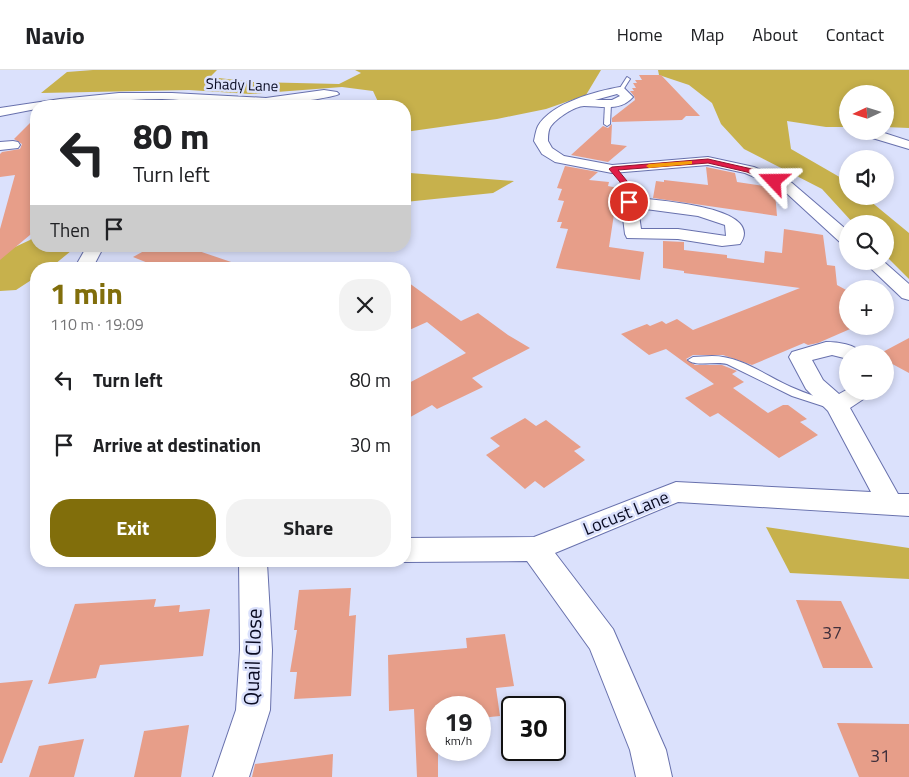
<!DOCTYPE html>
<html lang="en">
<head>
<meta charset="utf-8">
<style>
	:root { --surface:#fff; --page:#f2f2f2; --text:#202124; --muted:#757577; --line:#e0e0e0; --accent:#816e0b }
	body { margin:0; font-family:"Titillium Web",sans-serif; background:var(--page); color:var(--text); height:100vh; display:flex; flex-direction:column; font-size:19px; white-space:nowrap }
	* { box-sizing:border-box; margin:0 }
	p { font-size:16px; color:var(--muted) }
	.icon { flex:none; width:28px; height:28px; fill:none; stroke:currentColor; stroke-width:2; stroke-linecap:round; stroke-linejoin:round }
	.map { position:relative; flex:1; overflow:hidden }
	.side { position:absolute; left:30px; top:192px; width:381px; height:305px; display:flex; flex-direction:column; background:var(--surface); border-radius:20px; box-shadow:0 2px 8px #0003 }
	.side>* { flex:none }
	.banner { position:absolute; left:30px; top:30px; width:381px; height:152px; border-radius:20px; box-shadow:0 2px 8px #0003; background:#fff; color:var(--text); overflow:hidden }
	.needle { width:32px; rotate:266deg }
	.buttons { position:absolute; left:839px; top:15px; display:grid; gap:10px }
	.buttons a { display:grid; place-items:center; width:55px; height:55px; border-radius:50%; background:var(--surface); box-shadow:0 2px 8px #0003; font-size:25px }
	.speed { position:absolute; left:426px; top:626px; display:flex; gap:10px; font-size:25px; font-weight:700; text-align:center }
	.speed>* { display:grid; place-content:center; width:65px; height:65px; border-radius:50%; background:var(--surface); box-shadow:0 2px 8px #0003; line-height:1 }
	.speed small { font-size:12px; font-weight:400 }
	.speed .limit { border:2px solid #111; border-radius:8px; background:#fff; color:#111 }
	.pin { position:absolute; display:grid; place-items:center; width:42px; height:42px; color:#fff; margin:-21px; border:2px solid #fff; border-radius:50%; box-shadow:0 1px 5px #0007 }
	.me { position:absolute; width:55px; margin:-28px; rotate:293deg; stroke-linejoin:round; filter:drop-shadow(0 0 4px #0008) }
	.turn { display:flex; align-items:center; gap:18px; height:105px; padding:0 20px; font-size:22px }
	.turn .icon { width:65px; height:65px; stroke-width:2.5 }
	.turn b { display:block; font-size:35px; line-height:42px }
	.then { display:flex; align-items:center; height:48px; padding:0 20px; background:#0003; gap:10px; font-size:19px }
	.round { display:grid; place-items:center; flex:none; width:52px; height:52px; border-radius:20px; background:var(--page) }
	.overview { display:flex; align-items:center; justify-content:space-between; height:85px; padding:0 20px }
	h1 { font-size:30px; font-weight:700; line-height:38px; color:var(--accent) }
	.action { display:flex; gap:10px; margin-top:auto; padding:10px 20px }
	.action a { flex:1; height:58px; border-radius:20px; background:var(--accent); color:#fff; font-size:20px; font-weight:700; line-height:58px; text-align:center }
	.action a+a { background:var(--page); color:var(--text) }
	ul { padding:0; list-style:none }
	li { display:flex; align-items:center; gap:15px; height:65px; padding:0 20px }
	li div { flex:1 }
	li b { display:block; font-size:19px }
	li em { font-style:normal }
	header { display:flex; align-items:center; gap:30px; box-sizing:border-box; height:70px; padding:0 25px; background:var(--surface); border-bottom:1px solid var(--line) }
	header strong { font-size:24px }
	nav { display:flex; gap:28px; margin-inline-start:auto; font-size:18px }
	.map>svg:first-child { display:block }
	.green { fill:#c7b14c }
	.building { fill:#e79e89 }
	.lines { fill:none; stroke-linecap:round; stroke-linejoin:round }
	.lane-casing { stroke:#6871ad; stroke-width:2 }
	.street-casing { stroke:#6871ad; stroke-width:2 }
	.lane { fill:#fff; fill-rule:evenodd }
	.street { fill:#fff; fill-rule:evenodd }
	.route { fill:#e11d48; stroke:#92132f }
	.slow { fill:#f59e0b }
	.labels { text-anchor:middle; stroke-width:5; stroke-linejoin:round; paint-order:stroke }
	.far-street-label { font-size:15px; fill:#090b22; stroke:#dbe1fc }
	.street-label { font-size:18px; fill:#090b22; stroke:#dbe1fc }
	.near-number-label { font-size:18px; fill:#40303c }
	.near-street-label { font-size:21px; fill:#090b22; stroke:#dbe1fc }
</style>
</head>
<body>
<header>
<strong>Navio</strong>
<nav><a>Home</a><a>Map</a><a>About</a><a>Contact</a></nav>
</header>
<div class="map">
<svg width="909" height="707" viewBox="0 0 909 707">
	<rect width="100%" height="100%" fill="#dbe1fc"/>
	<g class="green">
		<polygon points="93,0 217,0 210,7 253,12 339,14 361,3 355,0 601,0 586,25 546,39 497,49 405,62 405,36 380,36 373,21 342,17 250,24 189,20 41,23 67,2"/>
		<polygon points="658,0 909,0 909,58 885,57 885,24 848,24 847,57 826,57 787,51 791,79 843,109 847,113 848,126 864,126 909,163 909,209 885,185 885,154 854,154 822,119 744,79 721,54 712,33 689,15 659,5"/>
		<polygon points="405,101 410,103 514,111 493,123 405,132"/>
		<polygon points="36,164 36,176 77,176 49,199 36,199 36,207 16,220 0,221 0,184 30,170"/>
		<polygon points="766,457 909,478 909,509 790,503"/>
	</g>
	<g class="building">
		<polygon points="639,5 661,5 700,46 686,46 682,50 612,52 612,48 635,30 634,26 630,21 634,21 632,18 636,18 633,13 637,13 635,10 642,10"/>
		<polygon points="36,47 36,160 0,190 0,159 15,105 0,107 0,84 2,82 20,79 22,74 14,69"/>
		<polygon points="612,54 611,74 627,76 608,92 571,85 603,56 608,58"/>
		<polygon points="565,96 598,102 589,110 609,112 608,116 618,118 609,177 644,182 640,210 556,198 568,159 560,158 562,152 557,152 564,131 558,130 562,119 557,118"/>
		<polygon points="706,97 735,103 737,112 770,117 770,121 775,122 777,146 653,128 656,111 664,112 664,110 708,115"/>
		<polygon points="784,159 823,165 827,195 835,196 837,215 848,221 848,256 857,256 818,273 808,275 804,273 752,295 723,285 693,285 686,289 695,295 722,295 737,301 732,304 744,312 733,318 768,343 783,335 788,335 807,349 800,352 818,365 779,388 718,343 710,347 685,328 714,314 666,279 649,285 621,264 647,254 650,256 662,251 666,254 677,249 693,260 800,218 684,203 684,201 663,198 663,171 684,172 684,180 727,185 727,188 764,193 765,181 782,183"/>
		<polygon points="153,176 184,176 240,195 239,199 163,199 133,187"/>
		<polygon points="405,210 461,251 478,243 508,265 530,278 472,308 483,317 437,339 432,335 405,350 405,315 466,283 427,252 405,262"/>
		<polygon points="909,268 909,303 885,290 885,284 879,284"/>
		<polygon points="525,348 536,356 546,350 581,377 574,381 585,390 544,418 535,411 525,419 486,385 500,376 490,368"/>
		<polygon points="351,518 349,546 356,545 351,626 294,629 297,602 290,602 297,560 294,560 299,520"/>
		<polygon points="156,529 154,537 180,535 179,542 210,539 203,586 100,595 96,608 48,614 75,534"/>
		<polygon points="796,530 841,531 873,598 823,598"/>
		<polygon points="505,564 514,616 496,618 500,646 480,648 480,638 438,638 438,707 417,707 414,639 389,641 388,585 467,578 466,568"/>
		<polygon points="33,610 2,693 0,693 0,613"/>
		<polygon points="837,653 909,654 909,707 859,707"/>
		<polygon points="189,655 181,707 134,707 144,661"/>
		<polygon points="84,669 74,707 29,707 39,676"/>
		<polygon points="333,684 332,707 252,707 255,694"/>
	</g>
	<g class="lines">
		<defs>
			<g id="lane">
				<polygon points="627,7 630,9 623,20 618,21"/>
				<polygon points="608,32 611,34 610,54 607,56 604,54 605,34"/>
				<path d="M712,286C741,286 766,306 791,317C807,324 822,329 839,333L840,336L835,340L792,326L727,294C715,291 696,297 688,290L693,287Z"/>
			</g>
			<g id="street">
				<path d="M620,17L624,18L633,27C620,42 601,36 584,36C575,36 557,48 551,56C548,60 548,66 548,71L552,78L564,86L612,95L708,87L754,97L792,113L848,161V175L842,174L782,119L745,103L708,95L612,103L555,92L542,84L534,71C535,66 536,60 538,56C551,33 597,21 620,17ZM617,24L620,26L612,30H595Z"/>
				<path d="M324,20L337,22L339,24C336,27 295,32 287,34C248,41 202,30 162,29C120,29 78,36 36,36V39L0,46V38L60,29L119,23H172L266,28Z"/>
				<polygon points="858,61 878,61 909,71 909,79 859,64"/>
				<polygon points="13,71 18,72 20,75 18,78 0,80 0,72"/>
				<path d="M629,127C648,130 767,135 740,174L722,176L678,169L627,168L625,164L621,132L624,129ZM638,138L698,146L725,155L726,166L678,159H641Z"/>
				<polygon points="87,176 104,176 92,199 74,199"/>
				<polygon points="863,191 883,191 909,214 909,230 902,228"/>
				<path d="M826,272C837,272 856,274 862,284H848V289L832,285L812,290L823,310L839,324L848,319V321H871L868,326L850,338L898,424H909V446L678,432L555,483L613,559L666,680L672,707H636L630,680L590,579L527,491L405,492L403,491H405V468L534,467L676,412L871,422L828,341L806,319L789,287L792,282Z"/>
				<polygon points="239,491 267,491 267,493 272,580 270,640 249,707 213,707 236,640 240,580"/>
			</g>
		</defs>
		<use href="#lane" class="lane-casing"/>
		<use href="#street" class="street-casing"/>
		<use href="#lane" class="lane"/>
		<use href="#street" class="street"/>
	</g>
	<polygon class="route" points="708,89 752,99 778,111 772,112 747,102 708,93 618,100 627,111 632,132 629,134 625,132 620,112 609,99 612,97"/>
	<polygon class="slow" points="690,91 692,91 692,94 649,98 646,96 649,94"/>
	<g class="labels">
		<g class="far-street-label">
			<text transform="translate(242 15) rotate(2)" y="5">Shady Lane</text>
		</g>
		<g class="street-label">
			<text transform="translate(626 443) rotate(-22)" y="6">Locust Lane</text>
		</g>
		<g class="near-number-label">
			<text x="832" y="569">37</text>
			<text x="880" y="692">31</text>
		</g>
		<g class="near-street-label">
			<text transform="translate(253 587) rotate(-88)" y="7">Quail Close</text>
		</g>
	</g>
</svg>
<div class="buttons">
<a><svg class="needle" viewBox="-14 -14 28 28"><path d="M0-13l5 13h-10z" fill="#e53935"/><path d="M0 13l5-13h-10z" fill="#757577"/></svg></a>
<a><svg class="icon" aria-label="sound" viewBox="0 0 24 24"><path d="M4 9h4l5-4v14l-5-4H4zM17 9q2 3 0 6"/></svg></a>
<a><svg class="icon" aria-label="search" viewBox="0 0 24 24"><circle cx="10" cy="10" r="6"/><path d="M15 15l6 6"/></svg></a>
<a>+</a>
<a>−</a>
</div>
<div class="speed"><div>19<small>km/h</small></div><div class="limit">30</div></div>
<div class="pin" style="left:629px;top:132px;background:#d93025"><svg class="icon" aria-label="arrive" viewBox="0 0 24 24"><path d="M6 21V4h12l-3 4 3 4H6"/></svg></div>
<svg class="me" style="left:774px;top:111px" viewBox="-20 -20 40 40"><path d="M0-17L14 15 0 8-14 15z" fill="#e11d48" stroke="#fff" stroke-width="4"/></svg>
<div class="banner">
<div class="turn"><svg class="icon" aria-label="left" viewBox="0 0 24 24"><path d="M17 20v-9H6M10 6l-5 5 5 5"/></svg><div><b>80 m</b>Turn left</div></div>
<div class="then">Then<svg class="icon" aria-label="arrive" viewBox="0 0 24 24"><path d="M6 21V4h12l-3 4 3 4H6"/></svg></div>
</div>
<section class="side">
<div class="overview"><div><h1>1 min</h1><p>110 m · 19:09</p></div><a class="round"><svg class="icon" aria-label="close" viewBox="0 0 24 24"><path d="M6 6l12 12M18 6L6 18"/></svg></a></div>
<ul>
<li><svg class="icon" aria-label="left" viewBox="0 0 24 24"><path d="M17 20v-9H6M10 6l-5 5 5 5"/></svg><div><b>Turn left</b></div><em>80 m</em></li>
<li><svg class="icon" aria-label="arrive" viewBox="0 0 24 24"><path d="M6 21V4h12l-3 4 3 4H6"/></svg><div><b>Arrive at destination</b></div><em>30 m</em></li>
</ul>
<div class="action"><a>Exit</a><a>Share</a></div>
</section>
</div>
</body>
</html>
